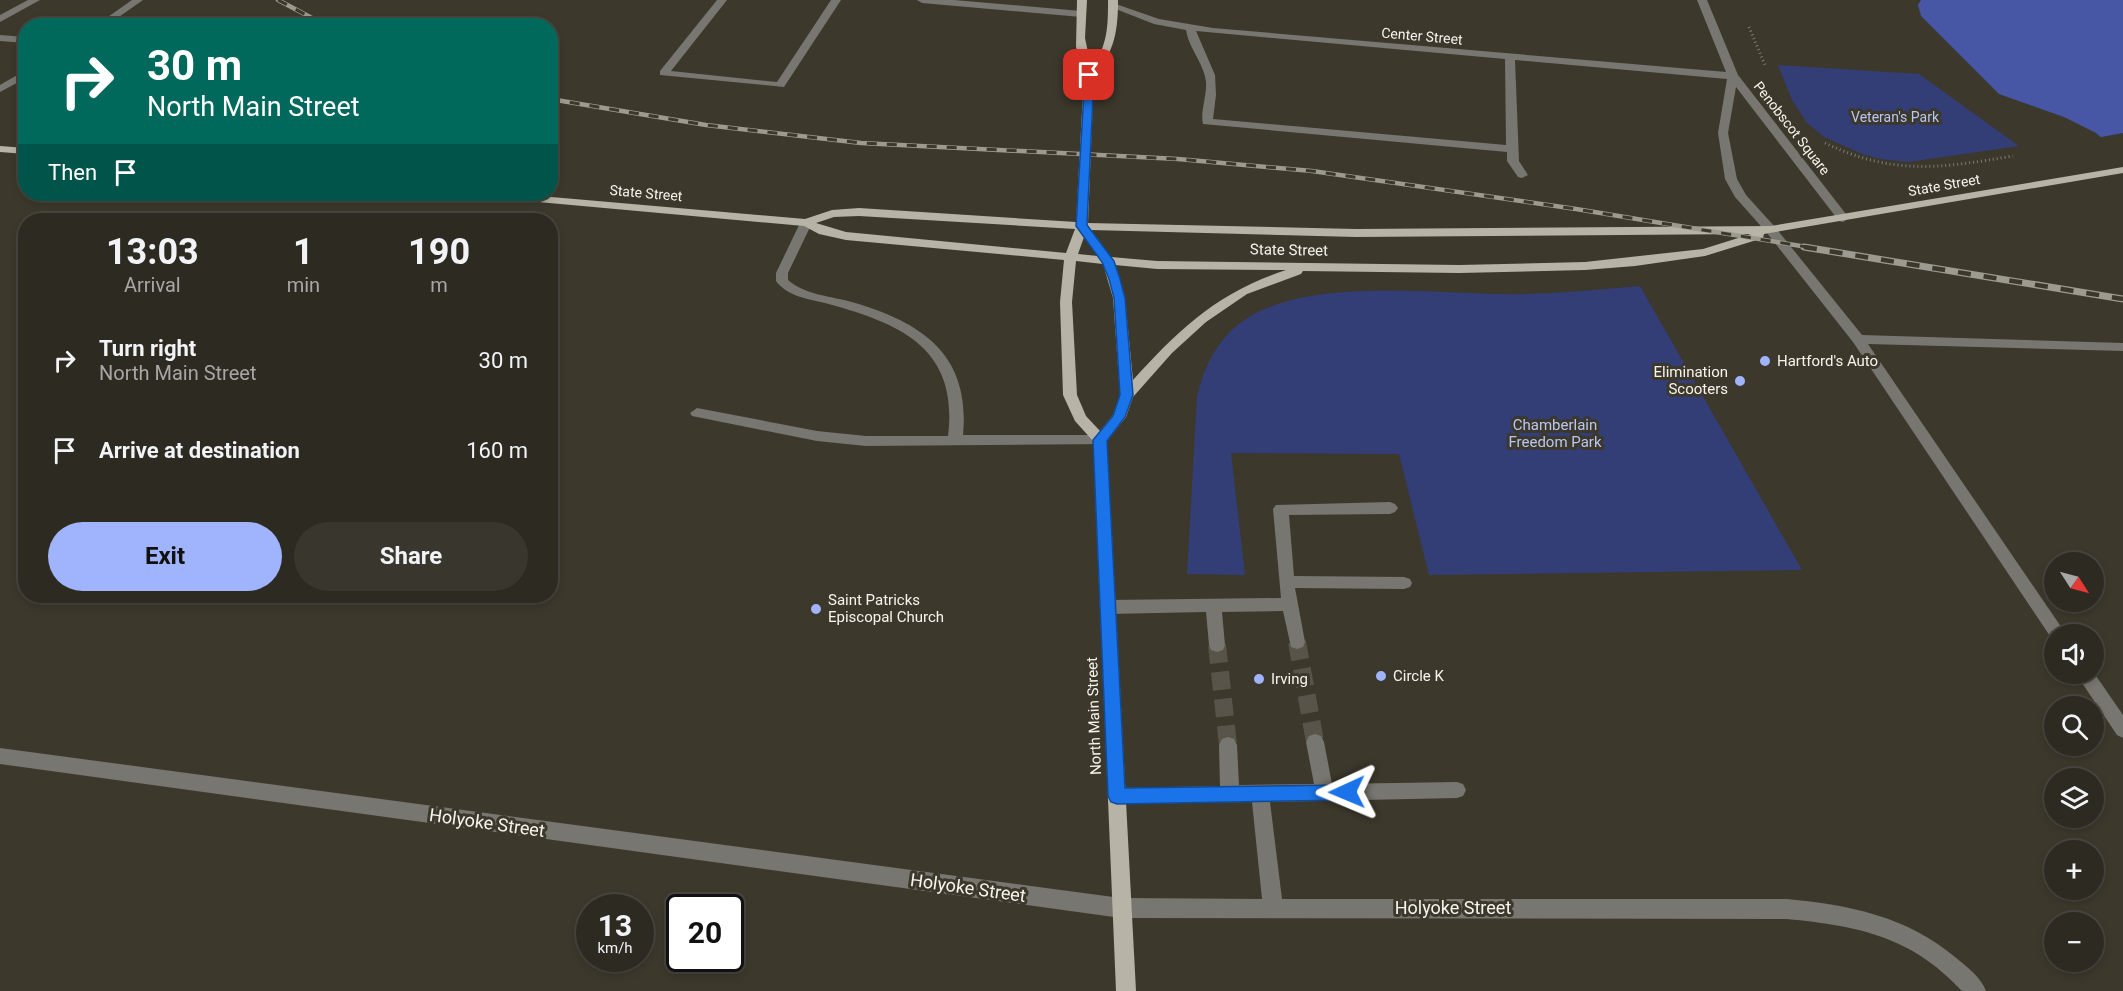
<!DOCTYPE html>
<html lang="en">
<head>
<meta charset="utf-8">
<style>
	:root { --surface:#2d2a21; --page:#39362e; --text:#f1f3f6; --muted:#a7a7a5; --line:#48463f; --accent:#a0b3fd }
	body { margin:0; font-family:Roboto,sans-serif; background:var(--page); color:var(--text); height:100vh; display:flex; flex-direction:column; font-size:22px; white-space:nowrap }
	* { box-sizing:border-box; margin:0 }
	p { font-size:20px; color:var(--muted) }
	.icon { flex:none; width:33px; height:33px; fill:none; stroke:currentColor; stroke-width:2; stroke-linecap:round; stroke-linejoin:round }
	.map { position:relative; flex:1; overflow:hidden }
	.panel { position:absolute; left:18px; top:213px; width:540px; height:390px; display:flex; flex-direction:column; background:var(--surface); border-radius:24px; box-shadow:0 3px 9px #0003,0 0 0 2px var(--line) }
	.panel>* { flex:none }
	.hud { position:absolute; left:18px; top:18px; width:540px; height:183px; border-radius:24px; box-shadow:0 3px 9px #0003,0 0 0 2px var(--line); background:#00695c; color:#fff; overflow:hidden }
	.needle { width:39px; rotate:126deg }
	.tools { position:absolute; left:2044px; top:552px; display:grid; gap:12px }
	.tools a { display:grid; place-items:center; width:60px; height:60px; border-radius:50%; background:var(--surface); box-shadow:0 3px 9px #0003,0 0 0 2px var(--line); font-size:30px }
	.speed { position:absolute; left:576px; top:894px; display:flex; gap:12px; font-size:30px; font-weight:700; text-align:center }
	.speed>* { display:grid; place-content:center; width:78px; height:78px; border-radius:50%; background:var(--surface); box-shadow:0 3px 9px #0003,0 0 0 2px var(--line); line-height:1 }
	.speed small { font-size:15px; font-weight:400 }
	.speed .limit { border:3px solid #111; border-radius:9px; background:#fff; color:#111 }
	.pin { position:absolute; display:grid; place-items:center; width:51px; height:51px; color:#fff; margin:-26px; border-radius:12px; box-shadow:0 3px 9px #0006 }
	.me { position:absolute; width:66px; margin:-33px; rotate:269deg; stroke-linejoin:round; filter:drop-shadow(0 0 4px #0008) }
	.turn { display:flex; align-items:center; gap:21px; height:126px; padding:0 30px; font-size:27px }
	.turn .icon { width:78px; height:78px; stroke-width:2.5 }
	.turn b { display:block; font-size:42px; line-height:51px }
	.then { display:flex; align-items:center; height:57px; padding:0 30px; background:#0003; gap:12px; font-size:22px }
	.eta { display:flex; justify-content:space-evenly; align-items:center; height:102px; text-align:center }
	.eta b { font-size:36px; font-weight:700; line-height:42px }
	.action { display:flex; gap:12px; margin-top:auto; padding:12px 30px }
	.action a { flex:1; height:69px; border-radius:36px; background:var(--accent); color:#111; font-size:24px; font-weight:700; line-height:69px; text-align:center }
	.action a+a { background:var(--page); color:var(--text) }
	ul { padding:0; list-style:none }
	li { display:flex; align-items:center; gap:18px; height:90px; padding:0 30px }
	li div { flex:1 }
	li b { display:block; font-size:22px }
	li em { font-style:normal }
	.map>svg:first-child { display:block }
	.green { fill:#333e77 }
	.water { fill:#4756a5 }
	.pier { fill:#3c382c }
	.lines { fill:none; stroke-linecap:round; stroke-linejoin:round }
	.minor-tunnel { stroke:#585449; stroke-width:18; stroke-dasharray:18 9; stroke-linecap:butt }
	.path { stroke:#7e7b71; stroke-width:3; stroke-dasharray:1 3; stroke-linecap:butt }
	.minor { fill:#787670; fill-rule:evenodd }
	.major { fill:#b7b3a7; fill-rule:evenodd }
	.rail-far1-casing { stroke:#9d9a90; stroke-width:4.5 }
	.rail-casing { stroke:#9d9a90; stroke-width:7 }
	.rail-far1 { stroke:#3c382c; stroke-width:3; stroke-dasharray:10; stroke-linecap:butt }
	.rail { stroke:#3c382c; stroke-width:4.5; stroke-dasharray:13; stroke-linecap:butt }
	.route { fill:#1a73e8; stroke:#114b97; stroke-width:1.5 }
	.poi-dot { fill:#a0b3fd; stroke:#3c382c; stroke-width:2 }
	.labels { text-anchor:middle; stroke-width:6; stroke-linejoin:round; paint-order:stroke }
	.far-street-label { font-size:14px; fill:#f7f4ed; stroke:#3c382c }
	.far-park-label { font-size:14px; fill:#bac6f2; stroke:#3c382c }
	.street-label { font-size:15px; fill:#f7f4ed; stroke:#3c382c }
	.poi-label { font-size:15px; fill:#f7f4ed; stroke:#3c382c; text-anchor:start }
	.park-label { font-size:15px; fill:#bac6f2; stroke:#3c382c }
	.near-street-label { font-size:18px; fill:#f7f4ed; stroke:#3c382c }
</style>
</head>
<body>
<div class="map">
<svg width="2123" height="991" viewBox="0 0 2123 991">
	<rect width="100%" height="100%" fill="#3c382c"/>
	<g class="green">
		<polygon points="1778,65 1919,74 2019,146 1908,162 1880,159 1862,154 1824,137 1807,123 1792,100"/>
		<path d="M1640,286L1802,570L1429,575L1399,454L1231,453L1245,575L1187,574L1197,396C1203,373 1210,354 1227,335C1281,274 1424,293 1499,294C1546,295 1593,290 1640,286Z"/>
	</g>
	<polygon class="water" points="1921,0 2123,0 2123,163 2117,151 2096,133 2064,117 1999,94 1921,16 1918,5"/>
	<polygon class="pier" points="2123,133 2123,166 2115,153 2096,138"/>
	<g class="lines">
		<g class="minor-tunnel">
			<polyline points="1297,642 1315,742"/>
			<polyline points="1217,645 1228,745"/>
		</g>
		<g class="path">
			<polyline points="1749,27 1765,65"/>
			<path d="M1825,143C1894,176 1941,168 2013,156"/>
		</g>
		<g class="minor">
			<polygon points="28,0 40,0 0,22 0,15"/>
			<polygon points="132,0 143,0 106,26 95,26"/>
			<polygon points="717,0 727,0 671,71 777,82 831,0 841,0 784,87 660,75 660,71"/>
			<polygon points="917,0 954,0 1081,11 1086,14 1081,17 922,3"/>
			<path d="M1697,0H1707L1738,75L1849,218L1843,222L1839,221L1736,87L1728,133L1737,179L1746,195L1775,227L1862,335L2123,343V351L1868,344L2066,634H2055V640L2052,639L1853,342L1767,233L1735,197L1725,179L1718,133L1727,79L1515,60L1519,161L1528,175L1522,178L1518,177L1507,161V152L1203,124C1200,112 1207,96 1206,82C1204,63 1189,49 1186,30L1154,24L1108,6L1113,3L1159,19L1213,28L1726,72ZM1196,31L1505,59L1506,145L1213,119L1216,95L1215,75Z"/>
			<polygon points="0,35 26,37 26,43 0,41"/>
			<polygon points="26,70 26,78 0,92 0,85"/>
			<path d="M806,219L812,223L788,273V280C804,294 828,296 848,301C920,321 971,353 963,435H1100L1105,436L1107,440L1105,444L866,446L817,441L692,416L690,413L697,408L817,431L866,436H948C959,347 899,323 825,303C808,299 787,296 776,281V273L800,223Z"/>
			<polygon points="1390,502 1395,504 1398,508 1395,512 1390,514 1289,515 1294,576 1404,577 1410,579 1412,583 1410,587 1404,589 1295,588 1305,642 1303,647 1297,649 1291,647 1283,611 1222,612 1225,645 1223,650 1217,652 1211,650 1209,645 1206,612 1108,614 1102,612 1100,607 1102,602 1108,600 1281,598 1273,509 1276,505"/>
			<polygon points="2094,673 2123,715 2123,738 2117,735 2076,674"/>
			<path d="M1315,734L1321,736L1324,742L1332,784L1457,782L1463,784L1466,790L1463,796L1457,798L1270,802L1282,899H1787C1849,905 1906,916 1955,957C1967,967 1981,977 1986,991H1962C1911,936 1858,926 1787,919L1121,918L0,764V748L1121,898L1262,899L1252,802L1117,804L1110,802L1108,796L1110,790L1117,788L1220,786L1219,745L1222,739L1228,737L1234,739L1237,745L1239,785L1314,784L1306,742L1309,736Z"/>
		</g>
		<g class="major">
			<path d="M1077,0H1087L1085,38L1091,67C1108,47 1108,25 1108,0H1118C1118,30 1115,52 1094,75L1088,223L1356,229L1771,226L2123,167V173L1764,234L1763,238L1705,256L1635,266L1585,270L1459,273L1303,271L1301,274L1247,294L1206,322L1172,353L1133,397L1126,417L1107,441L1136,991H1116L1093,441L1075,421L1063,395L1060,302L1064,260L846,240L819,234L804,226L484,197L478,194H517L805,219L832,210L859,208L1076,222L1084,75L1076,47ZM859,216L1075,229L1066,253L846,232L816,223L834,217ZM1091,230L1356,237L1751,234L1703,249L1585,262L1459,265L1157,261L1111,257ZM1084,237L1098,256L1078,254ZM1076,261L1103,264L1113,298L1120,395L1113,415L1100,431L1086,416L1077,395L1072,302ZM1115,265L1157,269L1286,270C1218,292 1179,329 1133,380L1125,298Z"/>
			<polygon points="0,146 26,148 26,154 0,152"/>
		</g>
		<defs>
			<g id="rail-far1">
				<polyline points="278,0 327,26"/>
				<polyline points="550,99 706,125 861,143 1178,159 1312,171 1576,209 1813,248"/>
			</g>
			<polyline id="rail" points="1804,247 2123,299"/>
		</defs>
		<use href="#rail-far1" class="rail-far1-casing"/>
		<use href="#rail" class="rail-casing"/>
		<use href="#rail-far1" class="rail-far1"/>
		<use href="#rail" class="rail"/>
	</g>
	<polygon class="route" points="1089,72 1094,75 1087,225 1114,261 1120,279 1125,298 1133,395 1125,417 1107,441 1125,788 1347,785 1353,787 1356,792 1353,798 1347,800 1117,804 1111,802 1108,796 1093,440 1113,416 1120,395 1114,298 1109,279 1102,262 1076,226 1085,75"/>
	<g class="poi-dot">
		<circle cx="1765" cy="361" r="6"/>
		<circle cx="1740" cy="381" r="6"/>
		<circle cx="816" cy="609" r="6"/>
		<circle cx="1381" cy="676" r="6"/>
		<circle cx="1259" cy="679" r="6"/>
	</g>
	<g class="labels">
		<g class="far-street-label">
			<text transform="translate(1422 36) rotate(5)" y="5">Center Street</text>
			<text transform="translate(1792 128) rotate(52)" y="5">Penobscot Square</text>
			<text transform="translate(1944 185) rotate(-10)" y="5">State Street</text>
			<text transform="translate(646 193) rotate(5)" y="5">State Street</text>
		</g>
		<g class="far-park-label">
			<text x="1895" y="122">Veteran's Park</text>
		</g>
		<g class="street-label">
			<text transform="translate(1289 250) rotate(1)" y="5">State Street</text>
			<text transform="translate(1094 716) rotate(-92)" y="5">North Main Street</text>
		</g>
		<g class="poi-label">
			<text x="1777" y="366">Hartford's Auto</text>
			<text x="1728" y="377" text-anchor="end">Elimination<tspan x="1728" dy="17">Scooters</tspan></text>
			<text x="828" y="605">Saint Patricks<tspan x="828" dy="17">Episcopal Church</tspan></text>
			<text x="1393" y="681">Circle K</text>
			<text x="1271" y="684">Irving</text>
		</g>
		<g class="park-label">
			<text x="1555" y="430">Chamberlain<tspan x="1555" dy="17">Freedom Park</tspan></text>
		</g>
		<g class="near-street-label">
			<text transform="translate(487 823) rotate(8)" y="6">Holyoke Street</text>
			<text transform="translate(968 888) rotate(8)" y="6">Holyoke Street</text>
			<text x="1453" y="914">Holyoke Street</text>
		</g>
	</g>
</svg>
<div class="tools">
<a><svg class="needle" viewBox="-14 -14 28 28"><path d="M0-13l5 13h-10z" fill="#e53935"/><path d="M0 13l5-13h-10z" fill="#a7a7a5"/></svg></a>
<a><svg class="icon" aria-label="sound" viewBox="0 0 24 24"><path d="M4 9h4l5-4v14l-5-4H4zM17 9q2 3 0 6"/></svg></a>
<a><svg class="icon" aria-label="search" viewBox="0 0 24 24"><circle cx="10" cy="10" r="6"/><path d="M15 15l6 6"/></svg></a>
<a><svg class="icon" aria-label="layers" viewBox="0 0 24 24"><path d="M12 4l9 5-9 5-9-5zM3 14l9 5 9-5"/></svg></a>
<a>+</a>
<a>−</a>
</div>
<div class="speed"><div>13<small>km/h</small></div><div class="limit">20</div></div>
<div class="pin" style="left:1089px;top:75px;background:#d93025"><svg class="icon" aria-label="arrive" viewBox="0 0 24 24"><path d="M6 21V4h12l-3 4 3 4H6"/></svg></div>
<svg class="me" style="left:1347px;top:792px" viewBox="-20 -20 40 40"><path d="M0-17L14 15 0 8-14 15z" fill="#1a73e8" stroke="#fff" stroke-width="4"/></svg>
<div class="hud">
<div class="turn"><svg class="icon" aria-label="right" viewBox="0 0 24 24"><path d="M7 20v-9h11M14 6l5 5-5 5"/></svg><div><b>30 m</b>North Main Street</div></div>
<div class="then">Then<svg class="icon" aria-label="arrive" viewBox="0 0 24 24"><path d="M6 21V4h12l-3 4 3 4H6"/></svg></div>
</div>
<section class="panel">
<div class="eta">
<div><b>13:03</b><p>Arrival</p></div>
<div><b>1</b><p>min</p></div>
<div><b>190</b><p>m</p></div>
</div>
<ul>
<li><svg class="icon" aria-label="right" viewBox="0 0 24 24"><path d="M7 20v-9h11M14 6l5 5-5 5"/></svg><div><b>Turn right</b><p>North Main Street</p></div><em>30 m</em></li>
<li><svg class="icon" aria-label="arrive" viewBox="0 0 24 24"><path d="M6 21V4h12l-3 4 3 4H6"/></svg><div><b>Arrive at destination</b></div><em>160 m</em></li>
</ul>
<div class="action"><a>Exit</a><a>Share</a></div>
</section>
</div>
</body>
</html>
